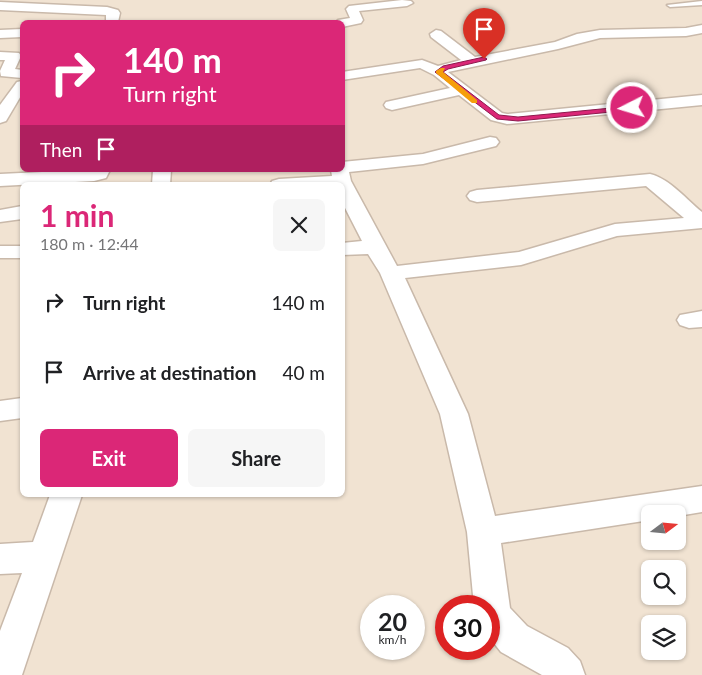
<!DOCTYPE html>
<html lang="en">
<head>
<meta charset="utf-8">
<style>
	:root { --surface:#fff; --page:#f6f6f6; --text:#202124; --muted:#757577; --accent:#db2777 }
	body { margin:0; font-family:Lato,sans-serif; background:var(--page); color:var(--text); height:100vh; display:flex; flex-direction:column; font-size:19px; white-space:nowrap }
	* { box-sizing:border-box; margin:0 }
	p { font-size:16px; color:var(--muted) }
	.icon { flex:none; width:28px; height:28px; fill:none; stroke:currentColor; stroke-width:2; stroke-linecap:round; stroke-linejoin:round }
	.map { position:relative; flex:1; overflow:hidden }
	.drawer { position:absolute; left:20px; top:182px; width:325px; height:315px; display:flex; flex-direction:column; background:var(--surface); border-radius:8px; box-shadow:0 1px 4px #0004 }
	.drawer>* { flex:none }
	.banner { position:absolute; left:20px; top:20px; width:325px; height:152px; border-radius:8px; box-shadow:0 1px 4px #0004; background:#db2777; color:#fff; overflow:hidden }
	.needle { width:32px; rotate:74deg }
	.controls { position:absolute; left:641px; top:505px; display:grid; gap:10px }
	.controls a { display:grid; place-items:center; width:45px; height:45px; border-radius:8px; background:var(--surface); box-shadow:0 1px 4px #0004; font-size:25px }
	.speed { position:absolute; left:360px; top:595px; display:flex; gap:10px; font-size:25px; font-weight:700; text-align:center }
	.speed>* { display:grid; place-content:center; width:65px; height:65px; border-radius:50%; background:var(--surface); box-shadow:0 1px 4px #0004; line-height:1 }
	.speed small { font-size:12px; font-weight:400 }
	.speed .limit { border:8px solid #d22; background:#fff; color:#111 }
	.pin { position:absolute; display:grid; place-items:center; width:42px; height:42px; color:#fff; margin:-51px -21px; border-radius:50% 50% 50% 0; rotate:-45deg; box-shadow:0 0 5px #0007 }
	.pin .icon { rotate:45deg }
	.me { position:absolute; width:55px; margin:-28px; rotate:265deg; stroke-linejoin:round; filter:drop-shadow(0 0 4px #0008) }
	.turn { display:flex; align-items:center; gap:18px; height:105px; padding:0 20px; font-size:22px }
	.turn .icon { width:65px; height:65px; stroke-width:2.5 }
	.turn b { display:block; font-size:35px; line-height:42px }
	.then { display:flex; align-items:center; height:48px; padding:0 20px; background:#0003; gap:10px; font-size:19px }
	.round { display:grid; place-items:center; flex:none; width:52px; height:52px; border-radius:8px; background:var(--page) }
	.headline { display:flex; align-items:center; justify-content:space-between; height:85px; padding:0 20px }
	h1 { font-size:30px; font-weight:700; line-height:38px; color:var(--accent) }
	.button { display:flex; gap:10px; margin-top:auto; padding:10px 20px }
	.button a { flex:1; height:58px; border-radius:8px; background:var(--accent); color:#fff; font-size:20px; font-weight:700; line-height:58px; text-align:center }
	.button a+a { background:var(--page); color:var(--text) }
	ul { padding:0; list-style:none }
	li { display:flex; align-items:center; gap:15px; height:70px; padding:0 20px }
	li div { flex:1 }
	li b { display:block; font-size:19px }
	li em { font-style:normal }
	.map>svg:first-child { display:block }
	.residential { fill:#f1e3d2; fill-rule:evenodd }
	.lines { fill:none; stroke-linecap:round; stroke-linejoin:round }
	.lane-casing { stroke:#c9b9aa; stroke-width:3 }
	.street-casing { stroke:#c9b9aa; stroke-width:3 }
	.lane { fill:#fff; fill-rule:evenodd }
	.street { fill:#fff; fill-rule:evenodd }
	.route { fill:#db2777; stroke:#8e194d }
	.slow { fill:#f59e0b }
</style>
</head>
<body>
<div class="map">
<svg width="702" height="675" viewBox="0 0 702 675">
	<rect width="100%" height="100%" fill="#faf1e3"/>
	<path class="residential" d="M0,0H702V675H0ZM22,22H342V170H22ZM22,185H342V495H22ZM650,514H678V541H650ZM650,569H678V596H650ZM371,606H414V649H371ZM446,606H489V649H446ZM650,624H678V651H650Z"/>
	<g class="lines">
		<defs>
			<polygon id="lane" points="702,1 702,5 670,7 667,5"/>
			<g id="street">
				<polygon points="402,0 411,1 413,3 407,6 359,11 363,20 361,23 342,27 342,22 336,22 338,20 350,18 346,9 349,6"/>
				<polygon points="0,2 107,7 118,10 120,13 118,22 106,22 106,15 0,10"/>
				<polygon points="702,25 702,33 686,36 600,38 558,49 448,72 502,113 507,114 702,95 702,105 507,124 491,120 459,95 392,110 386,108 384,105 386,102 450,88 434,75 420,68 342,80 342,72 422,60 438,66 461,60 431,37 430,34 436,30 441,31 475,57 555,42 577,34 600,30 686,28"/>
				<polygon points="22,29 22,37 0,38 0,30"/>
				<polygon points="0,52 19,53 21,56 15,69 22,70 22,78 1,76 0,71 5,60 0,60"/>
				<polygon points="22,81 22,94 6,121 0,123 0,105 17,82"/>
				<path d="M490,137L496,138L499,142L496,146L423,164L349,172L351,181L397,266L519,252L615,224L684,218L646,186L477,202L470,200L467,196L470,192L477,190L650,174C670,179 687,200 702,212V228L617,236L521,265L405,278L468,414L495,516L702,486V512L678,516V514H650V520L501,543L510,608L527,626L568,648L580,661L585,675H542L501,652L489,637V606H474L467,532L440,414L380,273L368,254L342,255V243L362,241L342,202V185H270L272,181L279,179L332,176L331,170H342V162L423,154Z"/>
				<polygon points="84,170 110,170 106,178 94,181 0,186 0,174"/>
				<polygon points="153,170 171,170 170,185 152,185"/>
				<polygon points="22,206 22,219 0,222 0,210"/>
				<rect x="0" y="246" width="22" height="12"/>
				<polygon points="702,311 702,327 689,328 680,325 677,320 680,315"/>
				<polygon points="22,398 22,418 0,421 0,401"/>
				<polygon points="50,495 82,495 22,675 0,675 0,631 22,573 0,574 0,544 33,542"/>
			</g>
		</defs>
		<use href="#lane" class="lane-casing"/>
		<use href="#street" class="street-casing"/>
		<use href="#lane" class="lane"/>
		<use href="#street" class="street"/>
	</g>
	<polygon class="route" points="484,57 487,59 486,60 448,69 443,72 499,115 518,117 632,106 636,108 632,110 518,121 497,119 435,72 443,66"/>
	<polygon class="slow" points="441,68 445,68 443,72 477,100 477,103 472,103 436,73 436,71"/>
</svg>
<div class="controls">
<a><svg class="needle" viewBox="-14 -14 28 28"><path d="M0-13l5 13h-10z" fill="#e53935"/><path d="M0 13l5-13h-10z" fill="#757577"/></svg></a>
<a><svg class="icon" aria-label="search" viewBox="0 0 24 24"><circle cx="10" cy="10" r="6"/><path d="M15 15l6 6"/></svg></a>
<a><svg class="icon" aria-label="layers" viewBox="0 0 24 24"><path d="M12 4l9 5-9 5-9-5zM3 14l9 5 9-5"/></svg></a>
</div>
<div class="speed"><div>20<small>km/h</small></div><div class="limit">30</div></div>
<div class="pin" style="left:484px;top:59px;background:#d93025"><svg class="icon" aria-label="arrive" viewBox="0 0 24 24"><path d="M6 21V4h12l-3 4 3 4H6"/></svg></div>
<svg class="me" style="left:632px;top:108px" viewBox="-20 -20 40 40"><circle r="17" fill="#db2777" stroke="#fff" stroke-width="3"/><path d="M0-11L8 9 0 5-8 9z" fill="#fff"/></svg>
<div class="banner">
<div class="turn"><svg class="icon" aria-label="right" viewBox="0 0 24 24"><path d="M7 20v-9h11M14 6l5 5-5 5"/></svg><div><b>140 m</b>Turn right</div></div>
<div class="then">Then<svg class="icon" aria-label="arrive" viewBox="0 0 24 24"><path d="M6 21V4h12l-3 4 3 4H6"/></svg></div>
</div>
<section class="drawer">
<div class="headline"><div><h1>1 min</h1><p>180 m · 12:44</p></div><a class="round"><svg class="icon" aria-label="close" viewBox="0 0 24 24"><path d="M6 6l12 12M18 6L6 18"/></svg></a></div>
<ul>
<li><svg class="icon" aria-label="right" viewBox="0 0 24 24"><path d="M7 20v-9h11M14 6l5 5-5 5"/></svg><div><b>Turn right</b></div><em>140 m</em></li>
<li><svg class="icon" aria-label="arrive" viewBox="0 0 24 24"><path d="M6 21V4h12l-3 4 3 4H6"/></svg><div><b>Arrive at destination</b></div><em>40 m</em></li>
</ul>
<div class="button"><a>Exit</a><a>Share</a></div>
</section>
</div>
</body>
</html>
